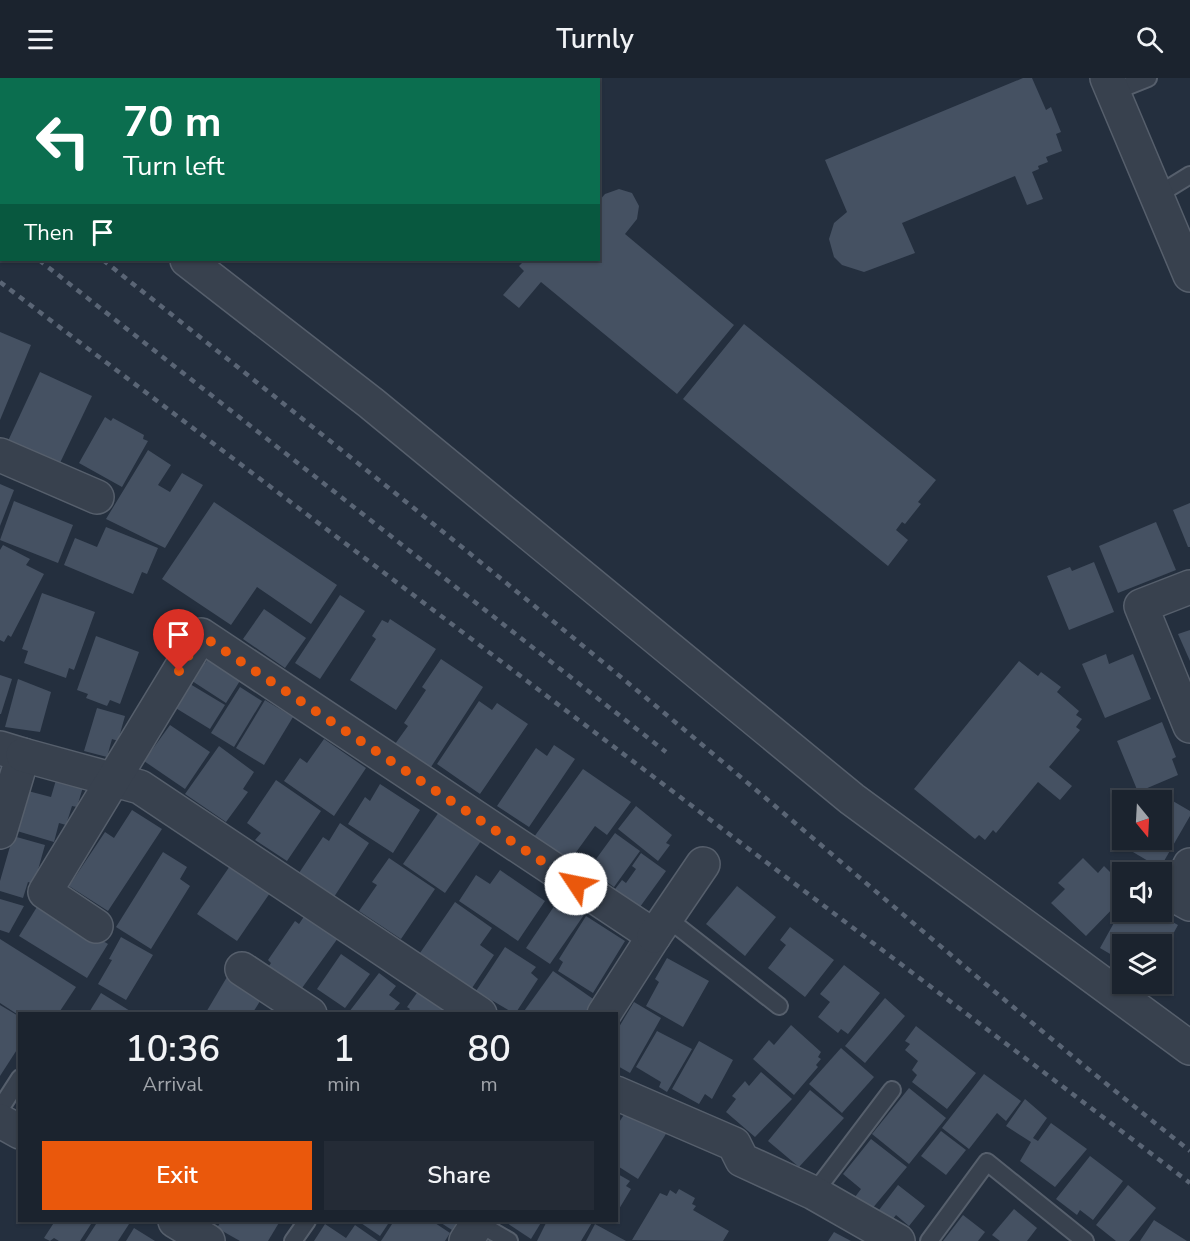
<!DOCTYPE html>
<html lang="en">
<head>
<meta charset="utf-8">
<style>
	:root { --surface:#1b232e; --page:#242b36; --text:#f1f3f6; --muted:#a0a4aa; --line:#39404a; --accent:#ea580c }
	body { margin:0; font-family:"Nunito Sans",sans-serif; background:var(--page); color:var(--text); height:100vh; display:flex; flex-direction:column; font-size:22px; white-space:nowrap }
	* { box-sizing:border-box; margin:0 }
	p { font-size:20px; color:var(--muted) }
	.icon { flex:none; width:33px; height:33px; fill:none; stroke:currentColor; stroke-width:2; stroke-linecap:round; stroke-linejoin:round }
	.map { position:relative; flex:1; overflow:hidden }
	.sheet { position:absolute; left:18px; top:934px; width:600px; height:210px; display:flex; flex-direction:column; background:var(--surface); border-radius:0px; box-shadow:0 2px 4px #0004,0 0 0 2px var(--line) }
	.sheet>* { flex:none }
	.top-card { position:absolute; left:0px; top:0px; width:600px; height:183px; box-shadow:0 2px 4px #0004,0 0 0 2px var(--line); background:#0b6e4f; color:#fff; overflow:hidden }
	.needle { width:39px; rotate:162deg }
	.tools { position:absolute; left:1112px; top:712px; display:grid; gap:12px }
	.tools a { display:grid; place-items:center; width:60px; height:60px; border-radius:0px; background:var(--surface); box-shadow:0 2px 4px #0004,0 0 0 2px var(--line); font-size:30px }
	.pin { position:absolute; display:grid; place-items:center; width:51px; height:51px; color:#fff; margin:-62px -26px; border-radius:50% 50% 50% 0; rotate:-45deg; box-shadow:0 0 6px #0007 }
	.pin .icon { rotate:45deg }
	.me { position:absolute; width:66px; margin:-33px; rotate:304deg; stroke-linejoin:round; filter:drop-shadow(0 0 4px #0008) }
	.turn { display:flex; align-items:center; gap:21px; height:126px; padding:0 24px; font-size:27px }
	.turn .icon { width:78px; height:78px; stroke-width:2.5 }
	.turn b { display:block; font-size:42px; line-height:51px }
	.then { display:flex; align-items:center; height:57px; padding:0 24px; background:#0003; gap:12px; font-size:22px }
	.eta { display:flex; justify-content:space-evenly; align-items:center; height:102px; text-align:center }
	.eta b { font-size:36px; font-weight:600; line-height:42px }
	.primary-button { display:flex; gap:12px; margin-top:auto; padding:12px 24px }
	.primary-button a { flex:1; height:69px; border-radius:0px; background:var(--accent); color:#fff; font-size:24px; font-weight:600; line-height:69px; text-align:center }
	.primary-button a+a { background:var(--page); color:var(--text) }
	header { display:flex; justify-content:space-between; align-items:center; height:78px; padding:0 24px; background:var(--surface); font-size:27px; font-weight:600 }
	.map>svg:first-child { display:block }
	.building { fill:#455162 }
	.lines { fill:none; stroke-linecap:round; stroke-linejoin:round }
	.service-casing { stroke:#565f6c; stroke-width:20 }
	.minor-casing { stroke:#565f6c; stroke-width:36 }
	.tertiary-casing { stroke:#565f6c; stroke-width:36 }
	.service { stroke:#38414e; stroke-width:16 }
	.minor { stroke:#38414e; stroke-width:33 }
	.tertiary { stroke:#38414e; stroke-width:33 }
	.rail { stroke:#5a6575; stroke-width:4.5; stroke-dasharray:6 6; stroke-linecap:butt }
	.route { stroke:#ea580c; stroke-width:10; stroke-dasharray:0 18 }
</style>
</head>
<body>
<header><svg class="icon" aria-label="menu" viewBox="0 0 24 24"><path d="M4 6h16M4 12h16M4 18h16"/></svg>Turnly<svg class="icon" aria-label="search" viewBox="0 0 24 24"><circle cx="10" cy="10" r="6"/><path d="M15 15l6 6"/></svg></header>
<div class="map">
<svg width="1190" height="1163" viewBox="0 0 1190 1163">
	<rect width="100%" height="100%" fill="#242f3e"/>
	<g class="building">
		<polygon points="1023,0 1032,0 1046,32 1051,29 1061,54 1056,56 1062,73 1046,79 1048,84 1038,88 1039,91 1032,94 1043,121 1027,127 1015,98 902,145 915,175 864,194 842,187 834,179 829,161 834,145 847,134 825,82"/>
		<polygon points="619,111 632,115 639,128 637,141 625,156 734,247 677,316 541,204 519,230 503,217 524,193 519,188 523,184 520,182 598,182 598,124 605,116"/>
		<polygon points="744,246 936,402 918,424 921,426 905,446 902,444 896,452 908,462 888,488 683,321"/>
		<polygon points="0,254 31,267 0,342"/>
		<polygon points="40,294 92,318 59,387 8,363"/>
		<polygon points="105,339 111,343 113,340 144,357 143,361 148,363 122,409 79,385"/>
		<polygon points="148,372 171,387 158,407 170,414 182,395 203,407 165,470 106,441"/>
		<polygon points="0,406 14,412 0,448"/>
		<polygon points="14,423 73,447 58,485 0,462"/>
		<polygon points="214,424 337,507 311,546 257,509 231,547 162,501"/>
		<polygon points="1190,425 1190,469 1188,469 1173,432"/>
		<polygon points="1156,444 1176,492 1118,515 1099,468"/>
		<polygon points="106,449 158,470 147,496 142,494 133,516 64,487 75,460 97,469"/>
		<polygon points="3,467 30,481 26,487 44,496 11,559 8,557 4,564 0,562 0,472"/>
		<polygon points="1094,484 1114,534 1069,552 1047,498 1070,489 1072,493"/>
		<polygon points="42,515 95,534 74,592 69,590 66,600 24,585 28,573 22,571"/>
		<polygon points="340,517 365,533 320,601 295,585"/>
		<polygon points="264,531 306,560 285,590 243,561"/>
		<polygon points="390,541 436,571 396,632 350,602 376,561 372,558 382,542 388,545"/>
		<polygon points="1190,552 1190,583 1178,556"/>
		<polygon points="96,558 139,574 120,626 110,622 107,628 86,620 88,616 77,612"/>
		<polygon points="1106,576 1109,586 1133,576 1151,621 1105,640 1082,586"/>
		<polygon points="209,580 243,598 226,625 189,601 200,582 205,585"/>
		<polygon points="441,581 483,609 431,689 395,666 408,648 404,645 426,612 422,609"/>
		<polygon points="1019,583 1038,598 1041,594 1061,609 1057,614 1079,633 1076,637 1082,641 1076,649 1080,652 1049,689 1072,708 1060,722 1038,704 996,755 993,752 985,762 979,757 975,761 914,711"/>
		<polygon points="0,597 12,601 1,636 0,636"/>
		<polygon points="18,601 51,614 40,654 5,649"/>
		<polygon points="190,606 225,627 210,651 174,629"/>
		<polygon points="240,609 262,623 234,669 211,655"/>
		<polygon points="265,622 293,639 264,687 236,670"/>
		<polygon points="479,623 492,632 497,625 528,646 480,716 437,686"/>
		<polygon points="97,630 125,638 118,663 112,661 107,679 84,673"/>
		<polygon points="1162,644 1176,679 1172,681 1178,697 1138,714 1117,663"/>
		<polygon points="170,647 210,674 185,711 144,683"/>
		<polygon points="324,661 366,690 334,738 284,703 300,680 307,685"/>
		<polygon points="554,667 575,681 529,749 497,728 536,670 547,678"/>
		<polygon points="219,668 254,694 243,711 248,714 226,744 185,716"/>
		<polygon points="583,691 631,724 607,757 595,748 569,784 534,759"/>
		<polygon points="56,702 83,709 77,729 72,728 66,747 59,745 54,764 17,753 28,713 51,719"/>
		<polygon points="276,702 321,733 287,783 255,762 261,755 247,745"/>
		<polygon points="380,706 420,732 393,775 348,746 365,719 370,723"/>
		<polygon points="1159,715 1190,733 1190,738 1160,790 1116,764 1122,753 1122,762 1161,762 1161,723 1154,723"/>
		<polygon points="636,728 672,757 666,765 670,767 658,783 618,751"/>
		<polygon points="132,732 162,751 108,833 69,808 105,754 114,760"/>
		<polygon points="439,734 481,763 445,815 403,786"/>
		<polygon points="340,745 369,765 334,819 299,795 323,759 329,763"/>
		<polygon points="615,755 640,773 614,809 604,802 606,799 591,788"/>
		<polygon points="13,758 45,767 34,806 28,804 23,820 0,813 0,803"/>
		<polygon points="163,774 187,789 180,801 190,808 151,871 116,849"/>
		<polygon points="641,775 666,793 637,833 612,815 622,802 626,805 636,791 632,788"/>
		<polygon points="389,780 435,811 401,861 359,833 377,807 372,804"/>
		<polygon points="1083,780 1098,795 1104,788 1122,806 1122,821 1086,858 1051,825 1065,811 1058,805"/>
		<polygon points="232,785 272,812 237,863 197,836"/>
		<polygon points="500,792 545,823 518,863 459,823 476,797 490,806"/>
		<polygon points="737,808 776,839 745,878 706,846"/>
		<polygon points="561,818 586,834 550,886 526,870"/>
		<polygon points="0,821 24,828 9,855 0,852"/>
		<polygon points="40,824 108,866 87,900 19,858"/>
		<polygon points="455,824 492,850 480,867 494,877 472,910 420,875"/>
		<polygon points="1120,834 1154,834 1178,847 1161,878 1161,867 1122,867 1122,883 1100,870"/>
		<polygon points="305,837 338,860 302,910 269,888 271,885 268,882 295,843 299,846"/>
		<polygon points="586,838 625,863 593,915 558,893 563,884 559,881"/>
		<polygon points="790,849 834,882 805,919 768,890 786,867 780,862"/>
		<polygon points="121,859 153,877 126,922 98,906 112,882 109,881"/>
		<polygon points="0,861 76,909 58,936 20,938 0,925"/>
		<polygon points="505,869 536,889 531,895 538,901 515,936 476,913"/>
		<polygon points="341,876 370,896 345,930 317,911"/>
		<polygon points="667,880 709,903 683,949 646,928 659,904 655,901"/>
		<polygon points="844,887 880,915 848,956 841,951 838,955 818,939 830,924 820,916"/>
		<polygon points="553,893 596,923 586,936 522,936"/>
		<polygon points="379,895 396,908 389,917 400,925 391,936 351,936 349,934"/>
		<polygon points="227,899 262,920 252,936 205,936"/>
		<polygon points="419,912 452,936 406,936 410,931 407,929"/>
		<polygon points="101,915 135,936 88,936"/>
		<polygon points="885,920 905,938 865,985 845,968"/>
		<polygon points="634,924 661,940 630,995 616,987 616,954"/>
		<polygon points="0,927 20,939 20,967 0,998"/>
		<polygon points="791,947 821,974 818,979 821,981 816,987 818,989 794,1017 753,981 769,962 774,967"/>
		<polygon points="916,948 976,995 947,1031 912,1004 917,997 912,992 918,983 905,972 910,966 905,963"/>
		<polygon points="657,953 692,971 667,1014 659,1009 661,1004 636,989"/>
		<polygon points="699,963 733,982 712,1021 705,1016 699,1026 672,1011"/>
		<polygon points="841,970 874,999 842,1035 809,1006"/>
		<polygon points="761,994 792,1021 755,1059 726,1034 736,1021 732,1018 745,1003 749,1008"/>
		<polygon points="984,996 1021,1023 1006,1043 997,1035 969,1071 942,1050"/>
		<polygon points="909,1010 946,1040 909,1086 872,1056"/>
		<polygon points="810,1012 844,1040 799,1089 768,1063"/>
		<polygon points="1025,1021 1047,1040 1033,1060 1038,1063 1051,1045 1087,1071 1055,1109 1020,1083 1031,1064 1006,1048"/>
		<polygon points="627,1032 669,1051 638,1101 616,1087 616,1049"/>
		<polygon points="941,1053 966,1072 946,1097 921,1078"/>
		<polygon points="871,1061 907,1089 871,1132 855,1119 861,1111 843,1096"/>
		<polygon points="1090,1078 1123,1103 1093,1142 1080,1132 1077,1137 1056,1121"/>
		<polygon points="616,1095 630,1103 626,1108 631,1111 616,1136"/>
		<polygon points="898,1107 925,1128 909,1148 896,1137 892,1142 879,1132"/>
		<polygon points="1128,1107 1156,1130 1129,1163 1116,1163 1096,1147"/>
		<polygon points="679,1111 695,1120 692,1126 696,1128 693,1132 729,1153 723,1163 632,1162 660,1115 667,1118 670,1112 676,1116"/>
		<polygon points="1014,1131 1037,1150 1027,1163 1000,1163 992,1157"/>
		<polygon points="963,1137 985,1154 978,1163 943,1163"/>
		<polygon points="1154,1142 1187,1163 1140,1163"/>
		<polygon points="55,1143 93,1143 80,1163 59,1163 54,1160 50,1163 44,1160"/>
		<polygon points="98,1143 131,1143 118,1163 85,1163"/>
		<polygon points="221,1143 280,1143 268,1163 240,1163 217,1150"/>
		<polygon points="358,1143 390,1143 380,1158"/>
		<polygon points="394,1143 432,1143 450,1155 445,1163 381,1163"/>
		<polygon points="438,1143 458,1143 452,1152"/>
		<polygon points="504,1143 542,1143 531,1161"/>
		<polygon points="547,1143 593,1143 581,1163 537,1163"/>
		<polygon points="325,1146 346,1160 355,1147 378,1163 314,1163"/>
		<polygon points="595,1146 626,1163 586,1163"/>
		<polygon points="134,1150 155,1163 126,1163"/>
		<polygon points="834,1154 851,1163 828,1163"/>
	</g>
	<g class="lines">
		<defs>
			<g id="service">
				<polyline points="1113,14 1148,0"/>
				<polyline points="1156,118 1190,97"/>
				<polyline points="667,840 779,928"/>
				<polyline points="0,1031 20,1000"/>
				<polyline points="814,1115 892,1012"/>
				<polyline points="478,1145 509,1163"/>
				<polyline points="293,1163 307,1143"/>
				<polyline points="929,1163 987,1084 1085,1163"/>
			</g>
			<g id="minor">
				<polyline points="0,377 97,419"/>
				<polyline points="1190,509 1141,528 1190,648"/>
				<polyline points="0,670 23,677 0,754"/>
				<polyline points="23,677 140,709 480,936"/>
				<polyline points="1190,787 1179,810 1181,821 1190,826"/>
				<polyline points="96,848 45,814 201,557 654,858 604,936"/>
				<polyline points="654,858 703,786"/>
				<polyline points="242,891 310,936"/>
				<polyline points="616,1015 734,1066 742,1082 814,1115 898,1163"/>
				<polyline points="0,1043 20,1054"/>
				<polyline points="175,1143 208,1163"/>
				<polyline points="466,1163 479,1143"/>
			</g>
			<g id="tertiary">
				<polyline points="1107,0 1190,197"/>
				<polyline points="0,36 2,37"/>
				<polyline points="187,182 371,325 852,721 1190,970"/>
			</g>
		</defs>
		<use href="#service" class="service-casing"/>
		<use href="#minor" class="minor-casing"/>
		<use href="#tertiary" class="tertiary-casing"/>
		<use href="#service" class="service"/>
		<use href="#minor" class="minor"/>
		<use href="#tertiary" class="tertiary"/>
		<g class="rail">
			<polyline points="0,99 2,100"/>
			<polyline points="0,150 2,151"/>
			<polyline points="39,182 666,674"/>
			<path d="M103,182C293,333 483,484 669,639C843,784 1013,933 1190,1073"/>
			<polyline points="0,204 1190,1105"/>
		</g>
	</g>
	<g class="lines">
		<polyline class="route" points="179,593 201,557 576,806"/>
	</g>
</svg>
<div class="tools">
<a><svg class="needle" viewBox="-14 -14 28 28"><path d="M0-13l5 13h-10z" fill="#e53935"/><path d="M0 13l5-13h-10z" fill="#a0a4aa"/></svg></a>
<a><svg class="icon" aria-label="sound" viewBox="0 0 24 24"><path d="M4 9h4l5-4v14l-5-4H4zM17 9q2 3 0 6"/></svg></a>
<a><svg class="icon" aria-label="layers" viewBox="0 0 24 24"><path d="M12 4l9 5-9 5-9-5zM3 14l9 5 9-5"/></svg></a>
</div>
<div class="pin" style="left:179px;top:593px;background:#d93025"><svg class="icon" aria-label="arrive" viewBox="0 0 24 24"><path d="M6 21V4h12l-3 4 3 4H6"/></svg></div>
<svg class="me" style="left:576px;top:806px" viewBox="-20 -20 40 40"><circle r="19" fill="#fff"/><path d="M0-13L10 11 0 6-10 11z" fill="#ea580c"/></svg>
<div class="top-card">
<div class="turn"><svg class="icon" aria-label="left" viewBox="0 0 24 24"><path d="M17 20v-9H6M10 6l-5 5 5 5"/></svg><div><b>70 m</b>Turn left</div></div>
<div class="then">Then<svg class="icon" aria-label="arrive" viewBox="0 0 24 24"><path d="M6 21V4h12l-3 4 3 4H6"/></svg></div>
</div>
<section class="sheet">
<div class="eta">
<div><b>10:36</b><p>Arrival</p></div>
<div><b>1</b><p>min</p></div>
<div><b>80</b><p>m</p></div>
</div>
<div class="primary-button"><a>Exit</a><a>Share</a></div>
</section>
</div>
</body>
</html>
